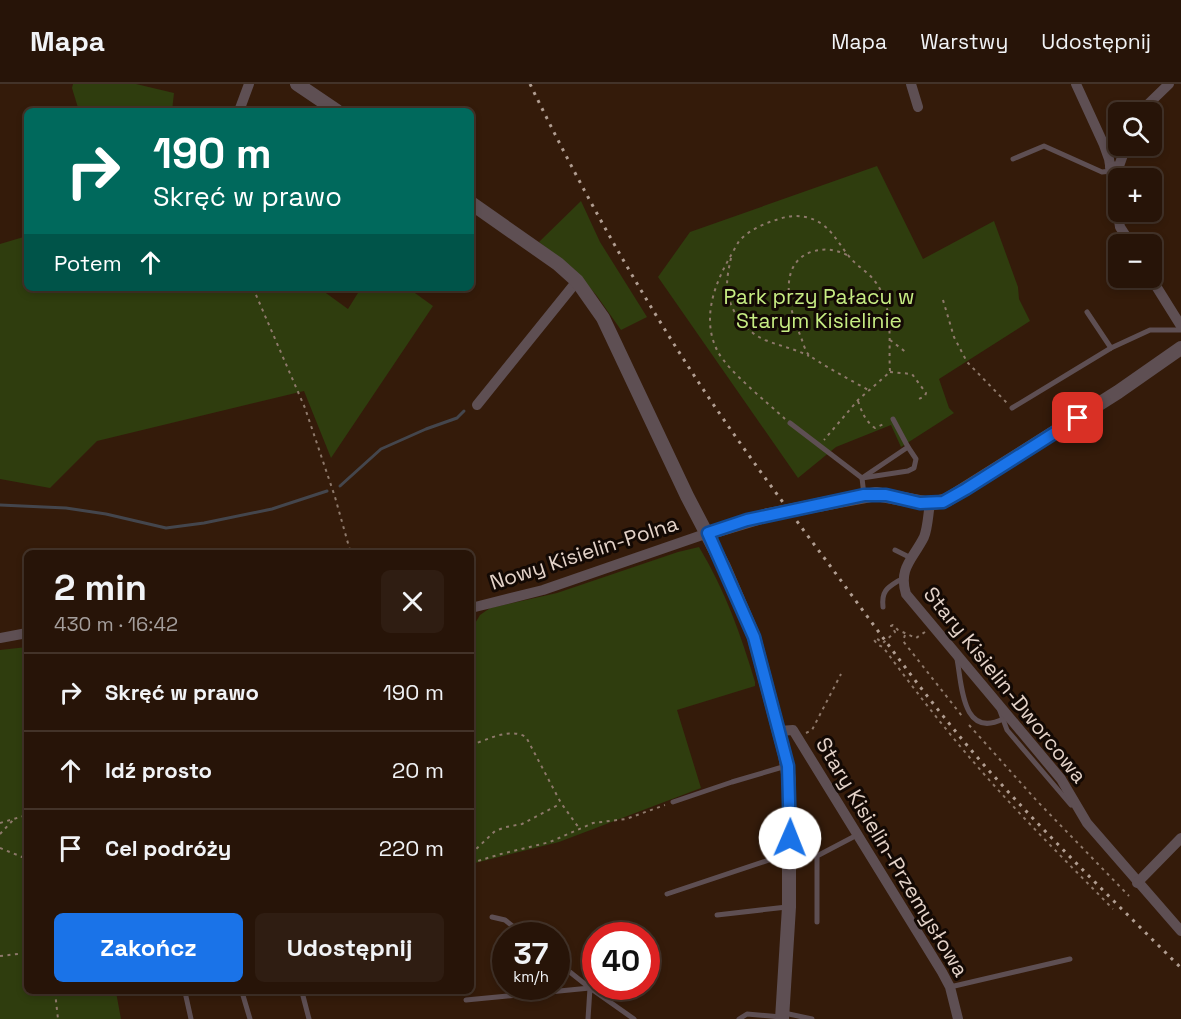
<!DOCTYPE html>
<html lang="pl">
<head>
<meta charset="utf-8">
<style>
	:root { --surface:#271408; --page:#2f1d12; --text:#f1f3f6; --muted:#a49e9c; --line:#433329; --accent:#1a73e8 }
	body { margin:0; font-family:"Space Grotesk",sans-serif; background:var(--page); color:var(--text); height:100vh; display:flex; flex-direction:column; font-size:22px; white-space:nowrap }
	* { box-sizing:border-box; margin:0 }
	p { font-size:20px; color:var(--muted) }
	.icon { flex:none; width:33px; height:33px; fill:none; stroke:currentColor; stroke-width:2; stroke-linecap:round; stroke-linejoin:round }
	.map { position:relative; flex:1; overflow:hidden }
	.sheet { position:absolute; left:24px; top:466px; width:450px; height:444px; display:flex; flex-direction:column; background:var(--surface); border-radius:9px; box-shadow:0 3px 9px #0003,0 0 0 2px var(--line) }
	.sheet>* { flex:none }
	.top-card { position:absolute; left:24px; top:24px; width:450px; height:183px; border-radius:9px; box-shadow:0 3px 9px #0003,0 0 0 2px var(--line); background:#00695c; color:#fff; overflow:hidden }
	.buttons { position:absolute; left:1108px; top:18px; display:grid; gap:12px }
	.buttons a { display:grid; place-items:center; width:54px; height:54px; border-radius:9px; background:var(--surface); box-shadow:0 3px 9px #0003,0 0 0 2px var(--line); font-size:30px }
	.speed { position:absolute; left:492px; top:838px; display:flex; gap:12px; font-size:30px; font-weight:700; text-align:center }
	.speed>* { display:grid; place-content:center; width:78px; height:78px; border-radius:50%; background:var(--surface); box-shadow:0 3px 9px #0003,0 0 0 2px var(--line); line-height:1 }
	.speed small { font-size:15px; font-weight:400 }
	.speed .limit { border:9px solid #d22; background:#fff; color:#111 }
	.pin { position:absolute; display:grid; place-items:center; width:51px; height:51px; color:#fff; margin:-26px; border-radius:12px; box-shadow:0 3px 9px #0006 }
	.me { position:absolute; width:66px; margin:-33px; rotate:1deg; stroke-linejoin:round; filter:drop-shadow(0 0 4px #0008) }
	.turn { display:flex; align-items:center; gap:21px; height:126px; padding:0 30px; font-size:27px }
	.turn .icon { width:78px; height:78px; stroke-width:2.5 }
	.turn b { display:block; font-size:42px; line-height:51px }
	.then { display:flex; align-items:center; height:57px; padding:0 30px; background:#0003; gap:12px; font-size:22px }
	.round { display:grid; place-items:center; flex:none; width:63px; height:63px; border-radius:9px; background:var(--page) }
	.headline { display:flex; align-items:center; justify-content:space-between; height:102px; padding:0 30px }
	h1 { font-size:36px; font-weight:800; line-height:45px }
	.button { display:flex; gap:12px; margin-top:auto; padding:12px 30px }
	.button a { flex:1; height:69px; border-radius:9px; background:var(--accent); color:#fff; font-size:24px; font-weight:800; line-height:69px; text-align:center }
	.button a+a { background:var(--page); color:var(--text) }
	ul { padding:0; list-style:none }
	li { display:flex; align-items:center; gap:18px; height:78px; padding:0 30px; border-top:2px solid var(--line) }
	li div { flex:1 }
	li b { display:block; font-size:22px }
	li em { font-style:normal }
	header { display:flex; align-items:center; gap:36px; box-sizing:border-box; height:84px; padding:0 30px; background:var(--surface); border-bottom:2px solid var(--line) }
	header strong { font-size:28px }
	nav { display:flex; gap:33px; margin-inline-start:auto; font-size:21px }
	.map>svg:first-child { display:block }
	.green { fill:#2f3d0e }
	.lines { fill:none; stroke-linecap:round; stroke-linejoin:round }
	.stream { stroke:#44464d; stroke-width:3 }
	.path { stroke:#8e796b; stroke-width:2; stroke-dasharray:3 4.5; stroke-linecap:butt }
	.service { stroke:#5e4f53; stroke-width:5 }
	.minor { stroke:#5e4f53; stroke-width:10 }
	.tertiary { stroke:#5e4f53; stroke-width:14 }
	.rail { stroke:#b19e92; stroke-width:3; stroke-dasharray:3 6; stroke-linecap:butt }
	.tertiary-bridge { stroke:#5e4f53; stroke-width:14 }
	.route-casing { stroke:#114b97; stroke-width:15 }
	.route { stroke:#1a73e8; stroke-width:10 }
	.labels { text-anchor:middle; stroke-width:6; stroke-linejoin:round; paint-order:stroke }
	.park-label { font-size:21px; fill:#c7ed83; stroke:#130904 }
	.street-label { font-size:21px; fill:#e4d3c9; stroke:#130904 }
</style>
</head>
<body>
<header>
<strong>Mapa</strong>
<nav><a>Mapa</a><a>Warstwy</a><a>Udostępnij</a></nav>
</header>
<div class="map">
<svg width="1181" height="935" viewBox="0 0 1181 935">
	<rect width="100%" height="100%" fill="#341b0a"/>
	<g class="green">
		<polygon points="73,0 136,0 174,9 172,27 79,27 72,4"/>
		<polygon points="877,82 923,175 994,137 1018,203 1019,215 1030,237 939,295 949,324 954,329 901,363 891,341 836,363 798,394 658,193 690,148"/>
		<polygon points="581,117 600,158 647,233 621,246 597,212 574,185 539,158"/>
		<polygon points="27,152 27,204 319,204 348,225 361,204 408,204 433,222 331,374 304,307 97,357 50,404 0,395 0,160"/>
		<path d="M699,463C725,506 741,551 755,598V602L677,626L701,704L559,758L471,780V546L480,531L490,524L557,509L678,468Z"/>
		<polygon points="27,563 27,908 116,908 121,935 0,935 0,566"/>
	</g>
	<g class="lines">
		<g class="stream">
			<polyline points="340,402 381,365 426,345 457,334 464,327"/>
			<polyline points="0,421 66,424 106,430 166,444 204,439 272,425 327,407"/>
		</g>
		<g class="path">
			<path d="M847,171C835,165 824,164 811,168C776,181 790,228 801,253C803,259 805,266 808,270C813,276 858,300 868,306"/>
			<path d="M731,174C729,183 727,193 727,202C728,225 744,247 765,256C780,262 795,265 809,272"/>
			<polyline points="253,204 305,324 335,413 351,470"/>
			<polyline points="943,216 954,253 967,278 1007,319"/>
			<polyline points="890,256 907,269"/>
			<polyline points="890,288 912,290 926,309 925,312 917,316"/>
			<path d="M858,317C862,328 865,337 875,344L886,339"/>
			<path d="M785,335C767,318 729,288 718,268C701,236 714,201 730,173C733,168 736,162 739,157C749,146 765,139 779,135C794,130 808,131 822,140C834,149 839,160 848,171C855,181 867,187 874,196C895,223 888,256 890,288L858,316L824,356"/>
			<path d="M925,548L916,554L898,546L893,541L891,542L895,548L883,559L876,554L874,556L878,561L883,563C913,604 944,644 977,682C1020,732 1067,778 1113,825"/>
			<polyline points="905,551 903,557 962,632"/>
			<polyline points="969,641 1037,717 1129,812"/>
			<polyline points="806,649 812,646 841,590"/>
			<path d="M471,661C487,656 510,643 526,653L561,719L579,744"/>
			<polyline points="0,739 27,731"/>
			<polyline points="0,750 14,735"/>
			<polyline points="0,764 27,775"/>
			<polyline points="471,770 495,747 506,743 522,740 560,720"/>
			<polyline points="471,779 501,770 550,758 593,739 626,735 665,721"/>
			<polyline points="0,872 27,869"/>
			<polyline points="55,908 58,935"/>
		</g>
		<g class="service">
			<polyline points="1013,75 1044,62 1102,88 1111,87"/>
			<polyline points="471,90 472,91"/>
			<polyline points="1087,228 1111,264"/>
			<polyline points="1012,324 1111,264 1150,246 1181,246"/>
			<polyline points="790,339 862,394 908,387 914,384 916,375 908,363"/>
			<polyline points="864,411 862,394 908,363 893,335"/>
			<polyline points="895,466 911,474"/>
			<path d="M883,523C881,505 889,503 903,494"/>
			<path d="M957,575C962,601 962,655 1003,635"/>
			<polyline points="1000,627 1007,646 1071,721"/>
			<polyline points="673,718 732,698 786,682"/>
			<polyline points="667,810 784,771 817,772"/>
			<polyline points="717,831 787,823"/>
			<polyline points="492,833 505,836 525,852"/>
			<polyline points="817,838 817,772 857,751"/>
			<polyline points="556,877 590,904"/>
			<polyline points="950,903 1070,875"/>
			<polyline points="185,908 191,935"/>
			<polyline points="242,908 250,935"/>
			<polyline points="302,908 309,935"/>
			<polyline points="466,916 590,904"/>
			<polyline points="784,929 812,935"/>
			<polyline points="588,935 590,904 634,935"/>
			<polyline points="739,935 747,930 781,933"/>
		</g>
		<g class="minor">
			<polyline points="911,0 918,23"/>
			<polyline points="1076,0 1104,61 1109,75 1120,143 1131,160"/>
			<polyline points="239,27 249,0"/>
			<polyline points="1140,28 1169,0"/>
			<polyline points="1110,83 1119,82 1126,62"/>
			<polyline points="1151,194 1181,242"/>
			<polyline points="477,321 577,197"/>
			<path d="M930,420C928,430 928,443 924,453C913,475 898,484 906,510L1061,695L1087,739L1181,847"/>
			<polyline points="471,524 543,506 708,449"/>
			<polyline points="0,554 27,549"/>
			<polyline points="779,647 793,646 942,888 950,903 958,935"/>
			<polyline points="1137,799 1181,754"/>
		</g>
		<g class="tertiary">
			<polyline points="297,0 337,27"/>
			<polyline points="471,119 558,180 577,197 603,234 687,412 724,483 754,553 785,671 789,696 789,823 782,935"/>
			<polyline points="818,421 876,410 930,420 947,416 1118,308 1181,264"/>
			<polyline points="708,449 768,431"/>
		</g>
		<path class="rail" d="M530,0C580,103 636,203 699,299C740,361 784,420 828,479C879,548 928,617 984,681C1047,752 1114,817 1181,884"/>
		<polyline class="tertiary-bridge" points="768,431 818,421"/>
	</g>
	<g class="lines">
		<defs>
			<polyline id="route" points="790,754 788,682 754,553 708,449 747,436 864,411 886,411 920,419 943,418 966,405 1078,334"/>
		</defs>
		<use href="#route" class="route-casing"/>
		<use href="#route" class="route"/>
	</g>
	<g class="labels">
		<g class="park-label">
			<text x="819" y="220">Park przy Pałacu w<tspan x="819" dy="24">Starym Kisielinie</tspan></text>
		</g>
		<g class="street-label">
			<text transform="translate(584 469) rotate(-18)" y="7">Nowy Kisielin-Polna</text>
			<text transform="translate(1005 601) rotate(51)" y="7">Stary Kisielin-Dworcowa</text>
			<text transform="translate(892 773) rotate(59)" y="7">Stary Kisielin-Przemysłowa</text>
		</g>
	</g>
</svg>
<div class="buttons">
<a><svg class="icon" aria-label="search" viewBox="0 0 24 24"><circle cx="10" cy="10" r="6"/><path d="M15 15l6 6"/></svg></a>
<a>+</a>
<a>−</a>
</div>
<div class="speed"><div>37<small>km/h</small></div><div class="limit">40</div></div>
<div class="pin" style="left:1078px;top:334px;background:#d93025"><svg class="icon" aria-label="arrive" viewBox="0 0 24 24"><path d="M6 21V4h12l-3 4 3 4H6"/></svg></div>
<svg class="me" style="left:790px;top:754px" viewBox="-20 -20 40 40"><circle r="19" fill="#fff"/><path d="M0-13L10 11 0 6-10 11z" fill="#1a73e8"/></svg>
<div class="top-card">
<div class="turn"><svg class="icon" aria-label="right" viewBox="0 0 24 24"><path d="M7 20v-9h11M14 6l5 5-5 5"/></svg><div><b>190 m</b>Skręć w prawo</div></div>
<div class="then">Potem<svg class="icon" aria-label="ahead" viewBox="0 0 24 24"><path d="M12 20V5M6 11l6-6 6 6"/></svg></div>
</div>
<section class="sheet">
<div class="headline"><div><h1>2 min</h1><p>430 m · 16:42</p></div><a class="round"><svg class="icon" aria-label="close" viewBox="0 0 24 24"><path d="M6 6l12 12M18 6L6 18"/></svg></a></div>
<ul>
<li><svg class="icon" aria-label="right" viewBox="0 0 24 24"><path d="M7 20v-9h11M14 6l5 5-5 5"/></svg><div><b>Skręć w prawo</b></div><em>190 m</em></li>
<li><svg class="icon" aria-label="ahead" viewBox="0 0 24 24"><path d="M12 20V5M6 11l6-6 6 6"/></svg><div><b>Idź prosto</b></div><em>20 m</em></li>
<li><svg class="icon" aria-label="arrive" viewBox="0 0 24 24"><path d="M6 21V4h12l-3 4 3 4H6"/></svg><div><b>Cel podróży</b></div><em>220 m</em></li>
</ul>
<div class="button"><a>Zakończ</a><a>Udostępnij</a></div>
</section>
</div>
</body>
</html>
